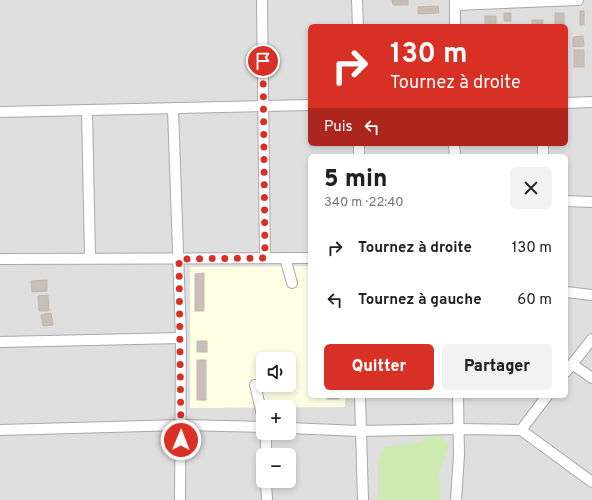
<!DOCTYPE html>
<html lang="fr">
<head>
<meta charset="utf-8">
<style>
	:root { --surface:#fff; --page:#f2f2f2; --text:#202124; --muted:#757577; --accent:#d93025 }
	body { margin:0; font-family:Overpass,sans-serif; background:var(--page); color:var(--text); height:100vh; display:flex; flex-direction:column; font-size:15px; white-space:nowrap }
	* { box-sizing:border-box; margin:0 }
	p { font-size:13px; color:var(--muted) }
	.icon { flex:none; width:22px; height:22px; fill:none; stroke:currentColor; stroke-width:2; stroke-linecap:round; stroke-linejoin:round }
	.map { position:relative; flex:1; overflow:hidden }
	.drawer { position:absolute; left:308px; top:154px; width:260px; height:244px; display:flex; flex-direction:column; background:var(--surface); border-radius:6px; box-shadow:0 2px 6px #0003 }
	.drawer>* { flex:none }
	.hud { position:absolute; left:308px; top:24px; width:260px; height:122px; border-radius:6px; box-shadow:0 2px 6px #0003; background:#d93025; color:#fff; overflow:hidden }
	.buttons { position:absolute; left:256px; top:352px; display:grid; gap:8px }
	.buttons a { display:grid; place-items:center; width:40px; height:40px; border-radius:6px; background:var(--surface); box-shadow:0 2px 6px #0003; font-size:20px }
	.pin { position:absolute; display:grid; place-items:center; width:34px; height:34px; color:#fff; margin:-17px; border:2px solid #fff; border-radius:50%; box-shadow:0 1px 4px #0007 }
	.me { position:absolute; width:44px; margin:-22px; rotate:1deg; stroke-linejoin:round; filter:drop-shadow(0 0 3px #0008) }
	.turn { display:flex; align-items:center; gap:14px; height:84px; padding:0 16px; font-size:18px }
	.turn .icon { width:52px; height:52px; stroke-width:2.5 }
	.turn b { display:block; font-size:28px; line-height:34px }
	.then { display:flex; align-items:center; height:38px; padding:0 16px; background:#0003; gap:8px; font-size:15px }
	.round { display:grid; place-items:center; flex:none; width:42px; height:42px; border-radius:6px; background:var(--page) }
	.head { display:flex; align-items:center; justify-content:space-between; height:68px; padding:0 16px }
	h1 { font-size:24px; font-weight:800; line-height:30px }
	.primary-button { display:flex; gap:8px; margin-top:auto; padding:8px 16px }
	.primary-button a { flex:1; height:46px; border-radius:6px; background:var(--accent); color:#fff; font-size:16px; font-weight:800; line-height:46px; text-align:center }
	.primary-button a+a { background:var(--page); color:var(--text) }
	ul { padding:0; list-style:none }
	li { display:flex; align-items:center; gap:12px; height:52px; padding:0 16px }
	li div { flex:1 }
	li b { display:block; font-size:15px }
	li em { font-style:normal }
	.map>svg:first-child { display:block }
	.residential { fill:#e0dfdf; fill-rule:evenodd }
	.education { fill:#ffffe5; fill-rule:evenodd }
	.grass { fill:#cdebb0 }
	.building { fill:#c7bfb8; stroke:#c4b6ab }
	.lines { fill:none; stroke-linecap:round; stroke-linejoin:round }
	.minor-casing { stroke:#a9a9a9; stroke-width:12 }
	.minor { stroke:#fff; stroke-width:10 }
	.route { stroke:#d93025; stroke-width:7; stroke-dasharray:0 12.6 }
</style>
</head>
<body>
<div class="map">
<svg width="592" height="500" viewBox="0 0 592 500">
	<rect width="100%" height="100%" fill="#f2efe9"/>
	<path class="residential" d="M0,0H592V500H0ZM310,26H566V144H310ZM310,156H566V396H310ZM263,359H289V385H263ZM263,407H289V433H263ZM263,455H289V481H263Z"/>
	<path class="education" d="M310,266V396H345V407L190,408V267ZM263,359H289V385H263Z"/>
	<polygon class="grass" points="438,433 449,444 439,474 441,500 378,500 378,462 384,447 416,443"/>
	<g class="building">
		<polygon points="392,0 408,0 408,5 393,5"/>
		<polygon points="438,6 439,13 418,14 418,7"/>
		<rect x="580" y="11" width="4" height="14"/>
		<rect x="504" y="13" width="7" height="8"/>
		<rect x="555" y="13" width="9" height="13"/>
		<rect x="485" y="16" width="11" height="10"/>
		<rect x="532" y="20" width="11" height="6"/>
		<polygon points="583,36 584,46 573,47 573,37"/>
		<rect x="574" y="50" width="10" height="17"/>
		<polygon points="204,273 204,311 195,311 195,274"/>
		<polygon points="47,280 47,291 32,292 31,281"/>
		<polygon points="48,295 49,311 39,311 38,296"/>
		<polygon points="51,313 53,325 43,326 41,315"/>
		<rect x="197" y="341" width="10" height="11"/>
		<rect x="197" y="360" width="9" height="40"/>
		<rect x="327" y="396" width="12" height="3"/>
	</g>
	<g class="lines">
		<defs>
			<g id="minor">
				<polyline points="262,0 265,258"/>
				<polyline points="357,0 358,26"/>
				<polyline points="455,5 578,0"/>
				<polyline points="455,26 455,0"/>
				<polyline points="566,103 592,102"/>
				<polyline points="173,109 181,338 180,500"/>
				<polyline points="87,111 90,257"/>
				<polyline points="0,112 310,105"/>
				<polyline points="454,144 455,156"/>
				<polyline points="359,156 359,144"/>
				<polyline points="543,156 543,144"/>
				<polyline points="566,201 592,202"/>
				<polyline points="285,258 292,283"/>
				<polyline points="0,259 310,258"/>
				<polyline points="566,292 592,295"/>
				<polyline points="0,342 181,338"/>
				<polyline points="572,364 592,378"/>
				<polyline points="566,372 592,339"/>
				<polyline points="255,385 263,419"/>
				<polyline points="360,396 363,500"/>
				<polyline points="289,428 360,431 459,429 521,430 592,482"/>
				<polyline points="0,430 182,425 263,427"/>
				<polyline points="521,430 547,396"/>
				<polyline points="266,433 266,455"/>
				<polyline points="266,481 267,500"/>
				<polyline points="456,500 459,455 458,396"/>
			</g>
		</defs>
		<use href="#minor" class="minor-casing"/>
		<use href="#minor" class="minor"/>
	</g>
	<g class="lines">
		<polyline class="route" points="181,440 179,259 265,258 263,61"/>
	</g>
</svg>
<div class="buttons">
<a><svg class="icon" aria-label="sound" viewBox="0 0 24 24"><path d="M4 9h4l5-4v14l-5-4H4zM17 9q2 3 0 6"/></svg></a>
<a>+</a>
<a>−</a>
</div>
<div class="pin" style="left:263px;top:61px;background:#d93025"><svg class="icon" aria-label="arrive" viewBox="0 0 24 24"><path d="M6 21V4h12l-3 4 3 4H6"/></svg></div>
<svg class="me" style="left:181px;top:440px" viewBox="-20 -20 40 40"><circle r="17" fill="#d93025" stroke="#fff" stroke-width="3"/><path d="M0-11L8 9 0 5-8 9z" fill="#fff"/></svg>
<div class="hud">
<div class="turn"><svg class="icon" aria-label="right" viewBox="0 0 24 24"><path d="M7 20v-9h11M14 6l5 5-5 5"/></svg><div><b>130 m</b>Tournez à droite</div></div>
<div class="then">Puis<svg class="icon" aria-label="left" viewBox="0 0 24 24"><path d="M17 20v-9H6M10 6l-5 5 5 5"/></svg></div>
</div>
<section class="drawer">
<div class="head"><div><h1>5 min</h1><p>340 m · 22:40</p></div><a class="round"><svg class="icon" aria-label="close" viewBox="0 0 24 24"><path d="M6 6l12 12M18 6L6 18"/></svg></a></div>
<ul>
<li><svg class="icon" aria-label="right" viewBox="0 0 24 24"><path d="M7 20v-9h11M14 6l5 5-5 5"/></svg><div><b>Tournez à droite</b></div><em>130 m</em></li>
<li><svg class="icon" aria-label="left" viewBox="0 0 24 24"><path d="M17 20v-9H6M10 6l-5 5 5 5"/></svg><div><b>Tournez à gauche</b></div><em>60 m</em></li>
</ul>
<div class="primary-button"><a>Quitter</a><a>Partager</a></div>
</section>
</div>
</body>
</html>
